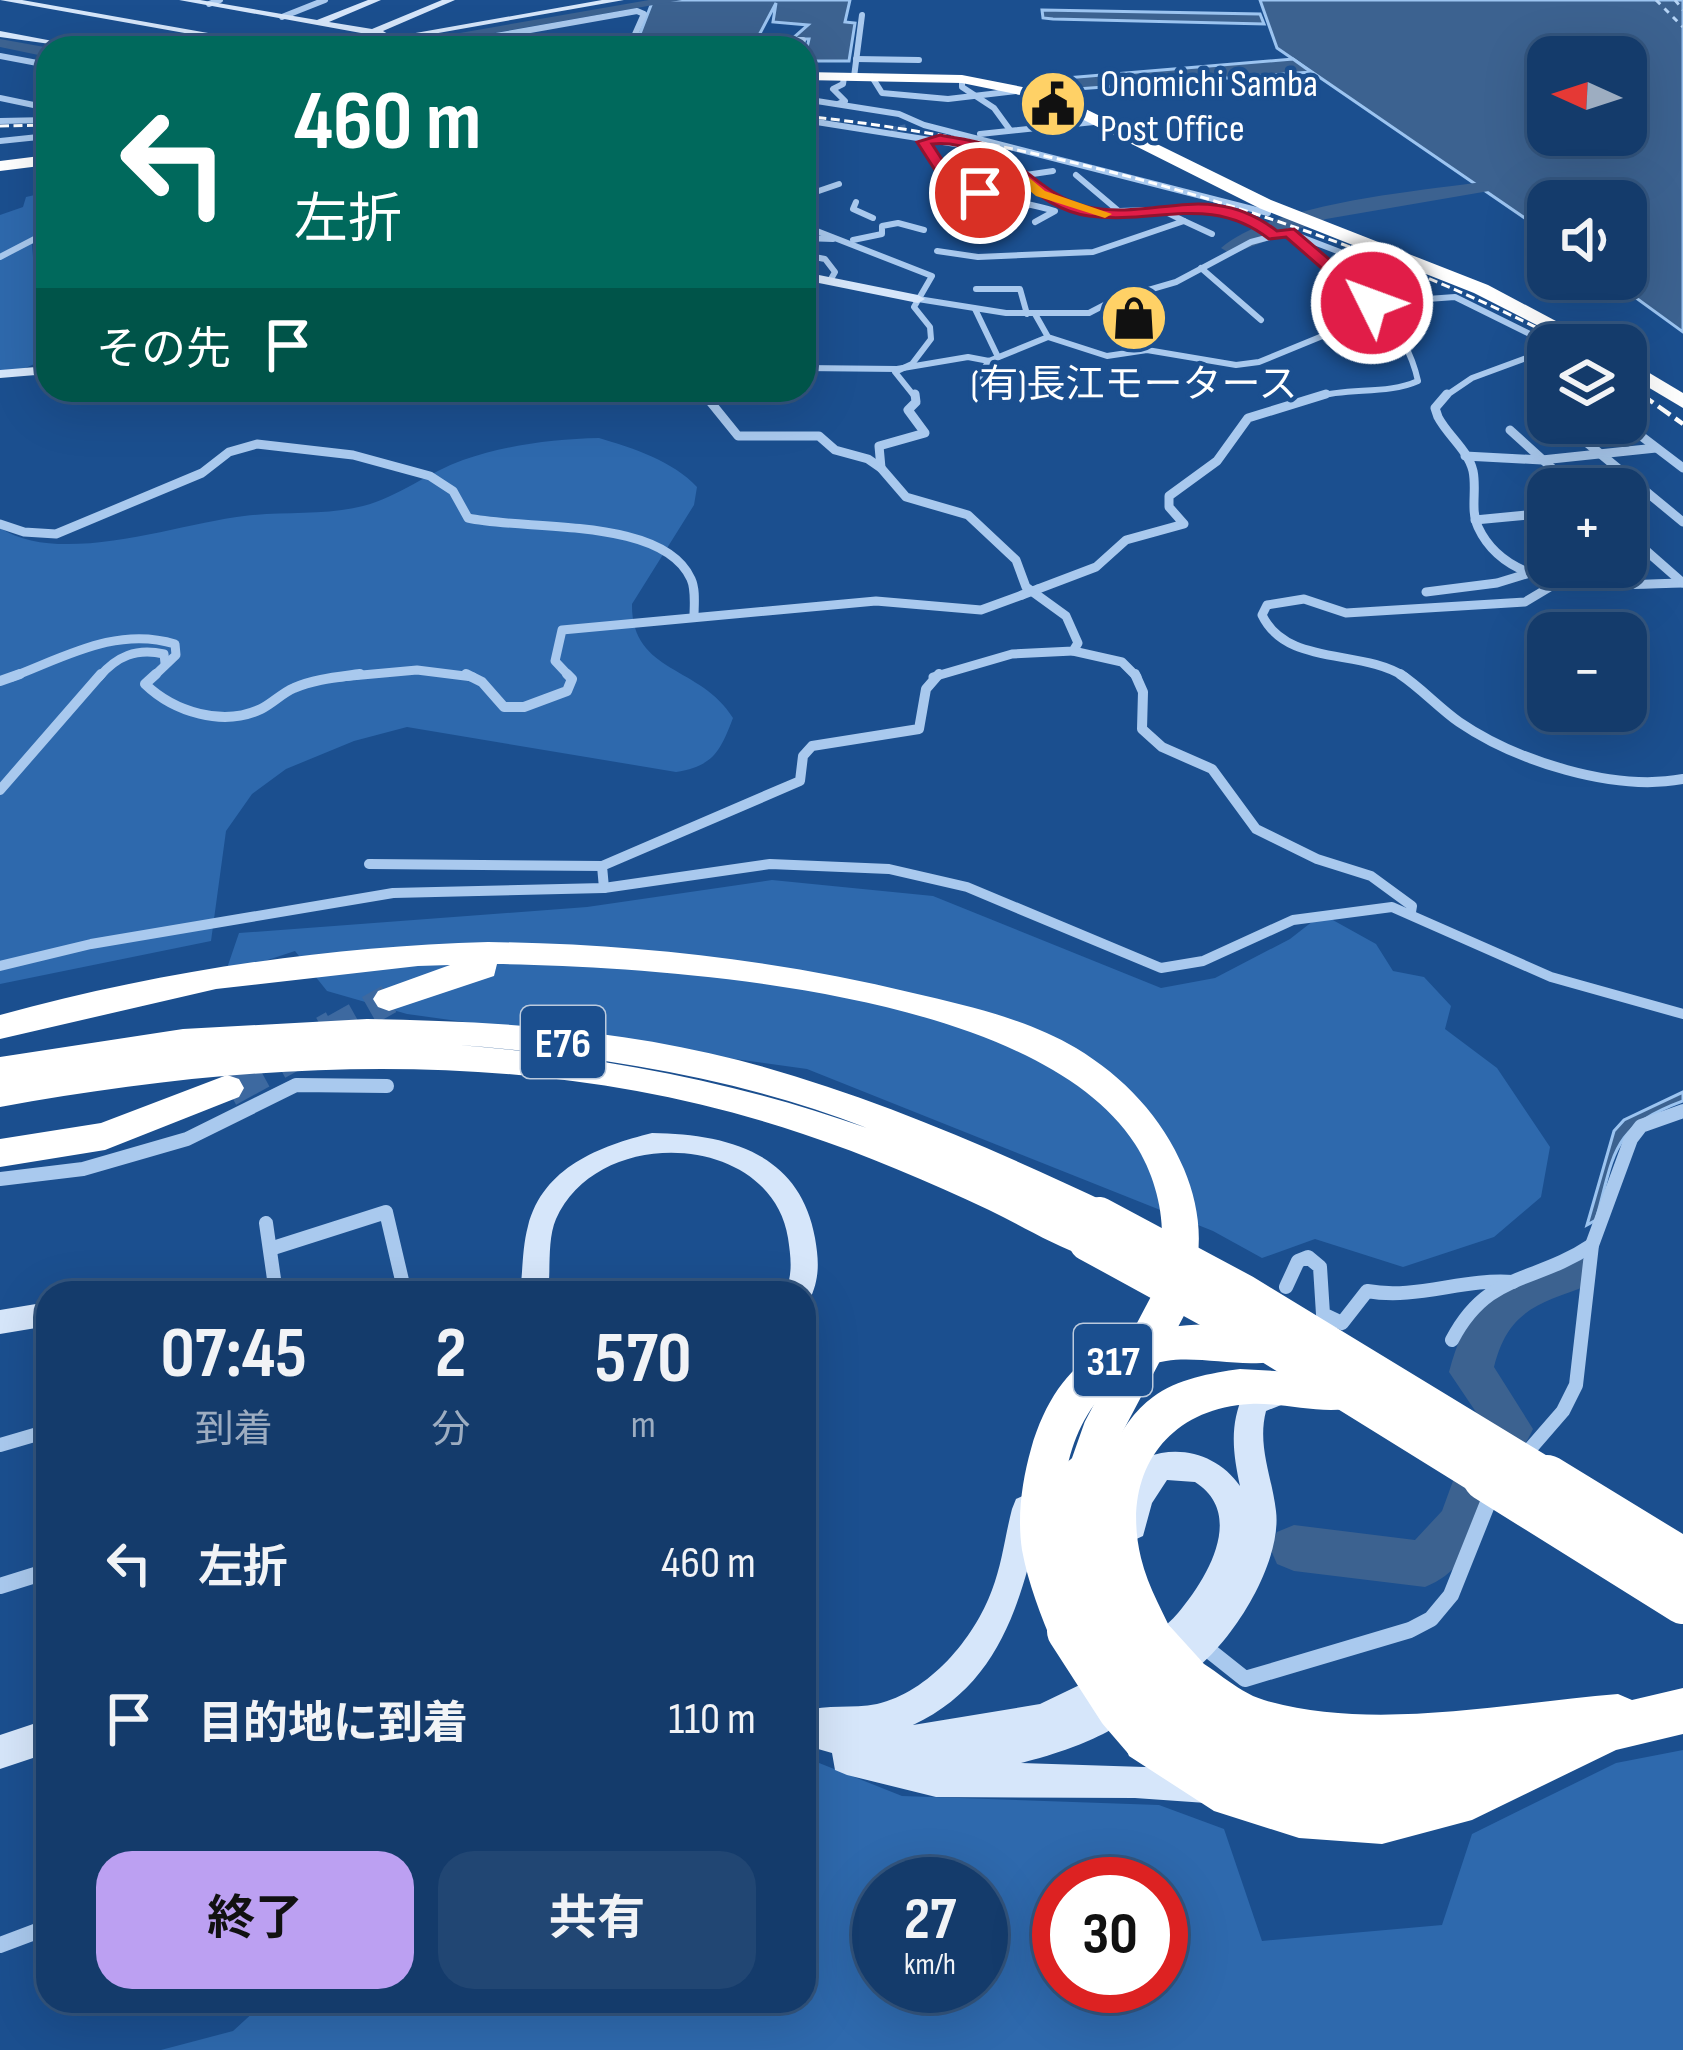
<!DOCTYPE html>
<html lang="ja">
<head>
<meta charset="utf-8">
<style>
	:root { --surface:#143b6b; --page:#214673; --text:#f1f3f6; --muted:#9dadc1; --line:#33557e; --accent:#bca0f2 }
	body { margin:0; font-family:"Sofia Sans Condensed","Noto Sans JP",sans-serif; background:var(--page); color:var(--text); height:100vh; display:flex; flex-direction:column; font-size:45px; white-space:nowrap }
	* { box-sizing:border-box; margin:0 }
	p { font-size:39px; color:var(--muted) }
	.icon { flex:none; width:66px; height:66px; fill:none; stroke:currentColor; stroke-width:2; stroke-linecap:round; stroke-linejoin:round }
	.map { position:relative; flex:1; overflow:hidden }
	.sheet { position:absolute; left:36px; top:1281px; width:780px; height:732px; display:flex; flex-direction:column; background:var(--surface); border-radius:36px; box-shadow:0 12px 48px #0002,0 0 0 3px var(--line) }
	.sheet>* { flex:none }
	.banner { position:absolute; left:36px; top:36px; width:780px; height:366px; border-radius:36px; box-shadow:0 12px 48px #0002,0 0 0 3px var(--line); background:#00695c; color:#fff; overflow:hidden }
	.needle { width:78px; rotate:273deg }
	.buttons { position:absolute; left:1527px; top:36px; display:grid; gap:24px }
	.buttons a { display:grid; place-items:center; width:120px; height:120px; border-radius:24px; background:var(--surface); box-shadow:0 12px 48px #0002,0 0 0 3px var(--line); font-size:60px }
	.speed { position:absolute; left:852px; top:1857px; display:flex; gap:24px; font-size:60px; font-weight:700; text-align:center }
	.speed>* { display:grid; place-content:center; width:156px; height:156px; border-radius:50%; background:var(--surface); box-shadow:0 12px 48px #0002,0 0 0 3px var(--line); line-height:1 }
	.speed small { font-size:30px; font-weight:400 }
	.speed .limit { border:18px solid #d22; background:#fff; color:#111 }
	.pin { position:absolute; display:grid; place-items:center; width:102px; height:102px; color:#fff; margin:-51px; border:6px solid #fff; border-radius:50%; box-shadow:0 3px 12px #0007 }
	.me { position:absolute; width:132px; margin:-66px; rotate:312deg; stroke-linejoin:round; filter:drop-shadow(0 0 9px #0008) }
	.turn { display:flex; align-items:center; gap:42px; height:252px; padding:0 60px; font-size:54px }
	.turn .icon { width:156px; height:156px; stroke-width:2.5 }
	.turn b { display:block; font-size:84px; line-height:102px }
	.then { display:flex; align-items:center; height:114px; padding:0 60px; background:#0003; gap:24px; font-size:45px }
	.eta { display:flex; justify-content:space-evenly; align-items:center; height:204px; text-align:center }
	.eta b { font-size:72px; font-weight:700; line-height:84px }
	.button { display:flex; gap:24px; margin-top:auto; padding:24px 60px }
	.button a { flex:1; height:138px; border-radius:36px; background:var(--accent); color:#111; font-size:48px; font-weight:700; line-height:138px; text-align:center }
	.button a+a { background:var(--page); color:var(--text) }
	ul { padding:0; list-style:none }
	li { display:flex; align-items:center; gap:36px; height:156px; padding:0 60px }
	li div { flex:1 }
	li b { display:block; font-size:45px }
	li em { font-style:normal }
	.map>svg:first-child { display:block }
	.green { fill:#2e69ad; fill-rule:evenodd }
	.water { fill:#3c6290; stroke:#9cc4f0; stroke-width:3; fill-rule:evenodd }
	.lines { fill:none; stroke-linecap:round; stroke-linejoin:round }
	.river { fill:#3c6290; fill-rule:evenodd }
	.ferry { stroke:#b5d3f5; stroke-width:3; stroke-dasharray:6 6; stroke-linecap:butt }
	.street-tunnel { stroke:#3d69a0; stroke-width:6; stroke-dasharray:6 3; stroke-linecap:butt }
	.highway-tunnel-far1 { stroke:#3d69a0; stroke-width:30; stroke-dasharray:30 15; stroke-linecap:butt }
	.highway-tunnel { stroke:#3d69a0; stroke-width:38; stroke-dasharray:38 18; stroke-linecap:butt }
	.street-far4 { stroke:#a9c9ee; stroke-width:6 }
	.street-far3 { stroke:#a9c9ee; stroke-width:9 }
	.street-far2 { stroke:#a9c9ee; stroke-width:10 }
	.street-far1 { stroke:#a9c9ee; stroke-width:14 }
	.street { stroke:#a9c9ee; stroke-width:16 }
	.secondary { fill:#d6e6fa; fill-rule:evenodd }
	.highway { fill:#fff; fill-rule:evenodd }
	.rail-far1 { stroke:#fff; stroke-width:3; stroke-dasharray:9 4.5; stroke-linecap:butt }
	.rail { stroke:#fff; stroke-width:4.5; stroke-dasharray:15 6; stroke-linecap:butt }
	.street-bridge { stroke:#a9c9ee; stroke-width:9 }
	.highway-bridge-far1 { stroke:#fff; stroke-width:38 }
	.highway-bridge { stroke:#fff; stroke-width:46 }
	.route { fill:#e11d48; stroke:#92132f; stroke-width:3 }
	.slow { fill:#f59e0b }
	.labels { text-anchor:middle; stroke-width:9; stroke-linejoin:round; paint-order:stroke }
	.far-poi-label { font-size:39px; fill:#fff; stroke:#1b4f8f; text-anchor:start }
	.shield { fill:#1b4f8f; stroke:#bbcadd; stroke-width:3 }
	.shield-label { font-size:42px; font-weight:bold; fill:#fff }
</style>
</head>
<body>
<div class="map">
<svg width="1683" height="2050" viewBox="0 0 1683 2050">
	<rect width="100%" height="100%" fill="#1b4f8f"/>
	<g class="green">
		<polygon points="48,192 48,241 32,244 33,257 48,256 48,358 23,369 0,372 0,215 23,207 26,197"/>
		<path d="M599,438C633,448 673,461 697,487L694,505L632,604C631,674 701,665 733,718C720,752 713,766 676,772L407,727L354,741L286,769L252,794L226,831L211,941L0,984V528C61,567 176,524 244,516C283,511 324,516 363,506C398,497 429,472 463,460C507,445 553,439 599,438Z"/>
		<polygon points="772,880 933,896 1161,988 1215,978 1290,939 1322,914 1376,944 1393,971 1424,977 1451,1006 1445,1029 1497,1068 1550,1147 1541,1197 1494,1237 1403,1267 1315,1239 1262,1258 1213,1231 807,1069 407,1014 327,991 295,951 225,974 239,933 587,907"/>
		<path d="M1683,1750V2050H161L233,2031L266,2001H804V1757L902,1796L1159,1805L1224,1829L1262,1941L1442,1925L1472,1834L1616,1763ZM879,1884H981V1986H879ZM1059,1884H1161V1986H1059Z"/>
	</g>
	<g class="water">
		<polygon points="653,0 850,0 845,22 855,23 849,61 804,61 809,39 792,39 808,25 773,22 776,3 757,39 638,39"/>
		<path d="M1260,0H1683V332L1610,279H1626V201H1548V234L1277,48ZM1548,57H1626V135H1548Z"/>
		<polygon points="1042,10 1260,14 1264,24 1053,19 1043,18"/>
		<polygon points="1293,59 1311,72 1077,89 1054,79"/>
		<path d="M1683,1092V1101C1611,1128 1615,1151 1596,1220L1587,1225L1614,1131L1624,1120Z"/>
	</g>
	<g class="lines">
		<g class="river">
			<polygon points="649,0 682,0 409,48 374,48"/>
			<polygon points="0,39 50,48 48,57 0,47"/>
			<path d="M1483,182L1492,187L1489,191L1326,219L1231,254L1221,248C1272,204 1416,191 1483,182Z"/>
			<path d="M1575,1256L1590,1261L1596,1273L1590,1285C1539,1303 1508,1310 1494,1367L1533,1429C1522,1453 1503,1472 1493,1496C1477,1533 1466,1571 1425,1587L1294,1571L1277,1564L1270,1548L1277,1532L1294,1525L1415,1540L1442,1511L1457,1470L1486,1427L1449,1372C1471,1291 1500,1280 1575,1256Z"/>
		</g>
		<g class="ferry">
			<polyline points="1656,0 1683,27"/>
			<polyline points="1675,0 1683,10"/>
		</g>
		<polyline class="street-tunnel" points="891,130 907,127"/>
		<polyline class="highway-tunnel-far1" points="330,1032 389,999"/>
		<polyline class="highway-tunnel" points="227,1088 335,1029"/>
		<g class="street-far4">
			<polyline points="209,4 220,0"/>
			<polyline points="282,17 325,0"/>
			<polyline points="496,36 637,11 644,14 632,41"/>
			<polyline points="463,42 803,40 801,48"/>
			<polyline points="218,48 240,39"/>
			<polyline points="423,48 470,40"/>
			<polyline points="0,56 48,65"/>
			<polyline points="856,59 919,60"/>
			<polyline points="854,77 862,15"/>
			<polyline points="872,77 882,93 948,99 1016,91"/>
			<polyline points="962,79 962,87 994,108 1010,130"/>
			<polyline points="0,98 48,108"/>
			<polyline points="804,99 899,114 924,125 1268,213"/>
			<polyline points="838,104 845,101 833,89 843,84 844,77"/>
			<polyline points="804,120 987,149 1040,193 1089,212 1211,208 1255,221"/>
			<polyline points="0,121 48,120"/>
			<polyline points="980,134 1103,121"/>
			<polyline points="804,136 816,139"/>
			<path d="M933,140L924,142C946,199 1007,196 1055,211L1035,222"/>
			<polyline points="0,141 48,136"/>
			<polyline points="1076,175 1121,213"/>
			<polyline points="1019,176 1053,171"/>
			<polyline points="804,196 839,184"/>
			<polyline points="856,202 853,209 873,218"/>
			<polyline points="1184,221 1212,234"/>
			<polyline points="1000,222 1029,205"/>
			<polyline points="804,226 932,276 914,307 930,327 931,339 912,364 895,372 915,397"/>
			<path d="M1288,232C1341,273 1403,311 1418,381C1387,395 1349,387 1316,397"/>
			<polyline points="804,238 833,239"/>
			<polyline points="853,240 882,234 882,226 898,223 924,230"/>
			<polyline points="937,251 978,257 1093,252 1184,221 1166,212"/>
			<polyline points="804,255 825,259 835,272 831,279"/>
			<polyline points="0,257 48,232"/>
			<polyline points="1201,268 1261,320"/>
			<polyline points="976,289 1020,289 1027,314"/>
			<polyline points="918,299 1006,313 1089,313 1114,300 1176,282 1251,242 1288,232 1418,282 1430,296"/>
			<polyline points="1372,303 1455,297 1552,345"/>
			<polyline points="975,309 998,357"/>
			<polyline points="1035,314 1048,337 1107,356 1147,350 1236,365 1259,362 1342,328 1386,317"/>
			<polyline points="989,361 979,376 991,382"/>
			<polyline points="804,368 897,369 968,357 989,361 1048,337"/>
			<polyline points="701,390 706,397"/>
			<polyline points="1444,397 1472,378 1548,350"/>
		</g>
		<g class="street-far3">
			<polyline points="704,394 738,436 819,436 835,450 868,459 881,468 906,497 968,515 1016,560 1026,587 1066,616 1078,643 1073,651 1012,654 933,677"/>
			<path d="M1447,394L1435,408L1438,417C1448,436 1468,450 1473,471C1477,490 1470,510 1478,527C1511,599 1620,584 1683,583"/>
			<polyline points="1534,399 1548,411"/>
			<polyline points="1563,423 1683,522"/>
			<polyline points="1624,423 1683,468"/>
			<polyline points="1510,430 1575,489"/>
			<polyline points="1465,456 1542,460 1656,448"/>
			<polyline points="881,468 879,446 925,433 908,410 916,402 915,394"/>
			<polyline points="1475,520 1548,513"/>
			<path d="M0,524L24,532L56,534L202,473L229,452L257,444L353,455L430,476L453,491L468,518C525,531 663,516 691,579C696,590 694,605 694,617"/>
			<polyline points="1626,533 1683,583"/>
			<polyline points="1038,589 1096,567 1126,540 1184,524 1169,507 1169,496 1217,461 1248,418 1326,394"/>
			<polyline points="1426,592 1497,583 1533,572"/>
			<polyline points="1073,651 1122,662 1137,677"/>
			<path d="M12,677C65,657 117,626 175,644L176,655L153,677"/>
			<path d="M99,677C117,656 136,648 164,654L165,663"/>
			<polyline points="340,677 417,670 473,677"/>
			<polyline points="570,677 555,661 562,630 876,601 981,610 1022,595"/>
			<path d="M1405,677C1361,648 1287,667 1262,615L1267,605L1304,599L1346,613L1525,602L1560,581"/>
		</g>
		<g class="street-far2">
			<path d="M156,674L145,684C174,712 223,727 261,709C273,703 282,693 294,688C314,679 339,677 360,674"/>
			<polyline points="466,674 482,682 504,707 524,707 567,691 572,679 567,674"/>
			<polyline points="1135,674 1143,692 1142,729 1162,747 1212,769 1256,829 1317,859 1371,876 1412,906 1411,912"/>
			<path d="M1400,674C1421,688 1438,707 1459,722C1516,761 1614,792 1683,779"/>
			<polyline points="0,681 20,674"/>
			<polyline points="0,790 101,674"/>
			<polyline points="369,864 602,866"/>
			<polyline points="604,888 602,866 800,781 803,756 812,746 919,729 926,689 939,674"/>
			<polyline points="0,966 91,944 393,893 604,888 770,864 889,869 967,887 1161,968 1203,961 1293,920 1392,907 1551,977 1683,1014"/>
		</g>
		<g class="street-far1">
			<polyline points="0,1179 83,1169 187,1139 296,1085 387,1086"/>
			<polyline points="266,1223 276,1293"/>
			<polyline points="270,1249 386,1212 405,1293"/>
			<path d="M1286,1287L1298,1261L1308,1257L1320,1267L1323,1314L1342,1323L1367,1291C1417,1300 1463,1278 1513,1282"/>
			<path d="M1452,1340C1488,1271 1534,1284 1592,1245"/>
			<polyline points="0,1445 48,1431"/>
			<polyline points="1524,1456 1563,1411 1576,1385 1592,1245 1631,1139 1641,1126 1683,1111"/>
		</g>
		<g class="street">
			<polyline points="0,1586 48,1571"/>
			<polyline points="1201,1644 1245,1679 1410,1630 1431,1619 1451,1595 1491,1495"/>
			<polyline points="0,1945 48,1927"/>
		</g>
		<g class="secondary">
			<polygon points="0,0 22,0 292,48 269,48"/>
			<polygon points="179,0 200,0 317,20 368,0 381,0 329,22 372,29 442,0 455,0 383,31 388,34 383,37"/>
			<polygon points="602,0 624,0 354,48 331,48"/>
			<polygon points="0,31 74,45 79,48 0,37"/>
			<polygon points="804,272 918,295 925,299 918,303 804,280"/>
			<polygon points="48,366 48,374 0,378 0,370"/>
			<path d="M652,1133C728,1134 800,1153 815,1238C819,1261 820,1279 809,1301L804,1303V1293H785C793,1274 791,1258 788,1238C771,1132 598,1124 556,1219C547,1240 551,1270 548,1293H520C523,1271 522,1248 528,1226C543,1167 600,1146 652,1133Z"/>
			<polygon points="48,1302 48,1326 0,1334 0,1310"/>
			<path d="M1281,1379L1291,1383L1296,1392L1291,1401L1266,1411C1257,1446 1272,1476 1276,1511C1283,1567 1221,1664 1169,1686L1157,1681L1141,1655C1149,1638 1166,1627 1178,1613C1207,1579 1246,1514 1195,1482L1167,1480L1152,1503L1143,1536L1132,1541L1121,1536C1109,1509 1133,1479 1147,1457C1182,1444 1219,1456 1240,1486C1233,1453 1229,1425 1244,1393Z"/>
			<path d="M1027,1494L1038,1499L1042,1509C1023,1596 1002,1684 913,1725L1040,1704L1115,1668L1127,1673L1132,1685L1138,1688L1143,1700C1129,1732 1054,1755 1021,1763L1206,1769L1218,1774L1223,1786L1218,1798L1206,1803L1135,1798L936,1797L847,1775L835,1770L832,1753L804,1745V1711C827,1704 852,1709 877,1704C929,1692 974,1639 992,1590C1002,1564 1005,1536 1012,1509L1016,1499Z"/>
			<polygon points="48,1719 48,1753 0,1769 0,1735"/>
		</g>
		<g class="highway">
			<polygon points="804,72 962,75 1053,93 1271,200 1488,285 1601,345 1576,345 1474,293 1259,208 1044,100 962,83 804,80"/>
			<polygon points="48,155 48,165 0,171 0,161"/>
			<polygon points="1626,359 1683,393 1683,408 1626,374"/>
			<path d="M488,942C632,944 773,959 913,993C969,1006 1027,1019 1076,1048C1124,1077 1162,1117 1184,1169C1200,1207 1206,1254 1187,1292L1174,1297L1161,1292C1152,1276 1161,1258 1162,1240C1163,1207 1153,1172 1135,1144C1036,990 666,967 497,964L494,976L389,1011L378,1007L373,999L378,991L450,965L418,966L216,989L0,1039V1015C161,971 322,947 488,942Z"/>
			<path d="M367,1019C492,1021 617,1029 738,1060C868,1094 991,1148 1112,1205L1117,1216L1112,1227L1100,1231L1107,1242L1101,1253L1088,1257C1054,1246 1022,1226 989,1210C929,1182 867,1155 803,1134C543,1046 267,1058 0,1107V1057L183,1029ZM459,1045C599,1056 736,1077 867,1128C734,1081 600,1056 459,1045Z"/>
			<polygon points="227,1075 239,1079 244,1088 239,1097 105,1150 0,1167 0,1139 101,1123"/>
			<path d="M1231,1325L1286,1334L1292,1346L1286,1358C1251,1371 1204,1355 1166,1361C1083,1374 1054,1467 1065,1543C1069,1573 1081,1602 1092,1631L1086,1647L1070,1653L1054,1647C1041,1616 1028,1583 1022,1550C1017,1516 1022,1481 1031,1449C1061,1346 1131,1321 1231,1325Z"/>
			<path d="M1240,1369L1345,1375L1359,1380L1365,1393L1359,1406C1327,1417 1285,1402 1250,1404C1164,1409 1121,1476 1141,1558C1148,1588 1165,1615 1177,1643L1170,1659L1184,1653C1213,1665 1234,1691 1264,1700C1372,1732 1507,1703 1618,1694L1632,1700L1683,1688V1734L1616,1750L1472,1820L1382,1844L1299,1838L1214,1811L1129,1756L1122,1739L1129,1722L1146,1715L1151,1694L1166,1687L1161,1676L1168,1660L1154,1666L1138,1659C1121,1624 1101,1586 1095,1547C1088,1497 1111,1428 1153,1397C1177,1379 1211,1373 1240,1369Z"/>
		</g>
		<g class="rail-far1">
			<path d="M804,116C1061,143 1342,226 1571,345"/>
			<polyline points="0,126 48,125"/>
			<polyline points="1626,383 1645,397"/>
		</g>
		<polyline class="rail" points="1641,394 1683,424"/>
		<polyline class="street-bridge" points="1022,595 1038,589"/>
		<g class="highway-bridge-far1">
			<polyline points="1099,1216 1243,1293 1552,1481"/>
			<polyline points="1088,1242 1227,1318 1490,1481"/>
			<polyline points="1084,1481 1102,1430 1167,1307"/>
		</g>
		<g class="highway-bridge">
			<path d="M1084,1478C1064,1567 1112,1645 1167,1710"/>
			<polyline points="1486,1478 1683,1601"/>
			<polyline points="1547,1478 1683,1561"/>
			<polyline points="1070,1631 1121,1710 1146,1739"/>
			<polyline points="1154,1643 1184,1676"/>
		</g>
	</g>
	<path class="route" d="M940,135C957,139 980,140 994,148C1027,169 1048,197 1088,207C1154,221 1210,179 1277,231L1294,229L1380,303L1366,307L1286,237L1269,239C1210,193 1155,225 1089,216C1027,208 996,137 932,144L945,164L987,193L975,196L935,170L917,142Z"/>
	<polygon class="slow" points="999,160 1008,160 1045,191 1112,214 1105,218 1036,196 999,165"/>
	<defs>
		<symbol id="civic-disc" viewBox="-11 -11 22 22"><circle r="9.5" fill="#ffd166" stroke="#1b4f8f"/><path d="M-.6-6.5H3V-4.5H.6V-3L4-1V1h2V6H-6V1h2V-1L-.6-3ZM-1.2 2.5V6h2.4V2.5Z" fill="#111"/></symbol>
		<symbol id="shop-disc" viewBox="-11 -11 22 22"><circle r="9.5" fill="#ffd166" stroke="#1b4f8f"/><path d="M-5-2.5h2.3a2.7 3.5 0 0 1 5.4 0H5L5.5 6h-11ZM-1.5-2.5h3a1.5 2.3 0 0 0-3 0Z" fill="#111"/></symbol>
	</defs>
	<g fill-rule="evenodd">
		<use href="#civic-disc" x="1015" y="66" width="76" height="76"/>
		<use href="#shop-disc" x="1096" y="280" width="76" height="76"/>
	</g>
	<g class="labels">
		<g class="far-poi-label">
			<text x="1100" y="96">Onomichi Samba<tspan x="1100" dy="45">Post Office</tspan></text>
			<text x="1134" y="397" text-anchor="middle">(有)長江モータース</text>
		</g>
		<g class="shield">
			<rect x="521" y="1006" width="84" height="72" rx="9"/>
			<rect x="1074" y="1324" width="78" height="72" rx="9"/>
		</g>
		<g class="shield-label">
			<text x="563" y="1057">E76</text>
			<text x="1113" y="1375">317</text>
		</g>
	</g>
</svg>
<div class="buttons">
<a><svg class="needle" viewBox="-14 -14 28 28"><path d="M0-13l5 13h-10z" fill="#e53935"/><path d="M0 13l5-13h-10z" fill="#9dadc1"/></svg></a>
<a><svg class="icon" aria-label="sound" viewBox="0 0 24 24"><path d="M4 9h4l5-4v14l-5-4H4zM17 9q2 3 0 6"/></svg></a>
<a><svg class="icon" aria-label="layers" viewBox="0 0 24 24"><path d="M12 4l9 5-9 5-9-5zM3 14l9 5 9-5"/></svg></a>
<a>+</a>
<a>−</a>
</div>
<div class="speed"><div>27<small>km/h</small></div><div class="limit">30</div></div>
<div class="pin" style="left:980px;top:193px;background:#d93025"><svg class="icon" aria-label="arrive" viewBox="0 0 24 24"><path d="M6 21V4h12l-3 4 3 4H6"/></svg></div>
<svg class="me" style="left:1372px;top:303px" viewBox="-20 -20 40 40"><circle r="17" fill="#e11d48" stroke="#fff" stroke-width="3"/><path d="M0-11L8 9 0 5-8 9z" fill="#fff"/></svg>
<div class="banner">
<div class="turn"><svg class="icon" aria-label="left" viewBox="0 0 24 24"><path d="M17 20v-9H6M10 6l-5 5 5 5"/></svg><div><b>460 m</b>左折</div></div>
<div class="then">その先<svg class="icon" aria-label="arrive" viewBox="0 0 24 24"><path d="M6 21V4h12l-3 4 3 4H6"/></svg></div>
</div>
<section class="sheet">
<div class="eta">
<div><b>07:45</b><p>到着</p></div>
<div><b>2</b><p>分</p></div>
<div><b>570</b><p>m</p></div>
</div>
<ul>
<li><svg class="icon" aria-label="left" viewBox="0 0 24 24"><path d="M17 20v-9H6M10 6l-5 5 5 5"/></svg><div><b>左折</b></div><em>460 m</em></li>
<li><svg class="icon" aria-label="arrive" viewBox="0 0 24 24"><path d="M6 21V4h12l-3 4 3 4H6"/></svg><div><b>目的地に到着</b></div><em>110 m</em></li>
</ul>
<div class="button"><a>終了</a><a>共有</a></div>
</section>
</div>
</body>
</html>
